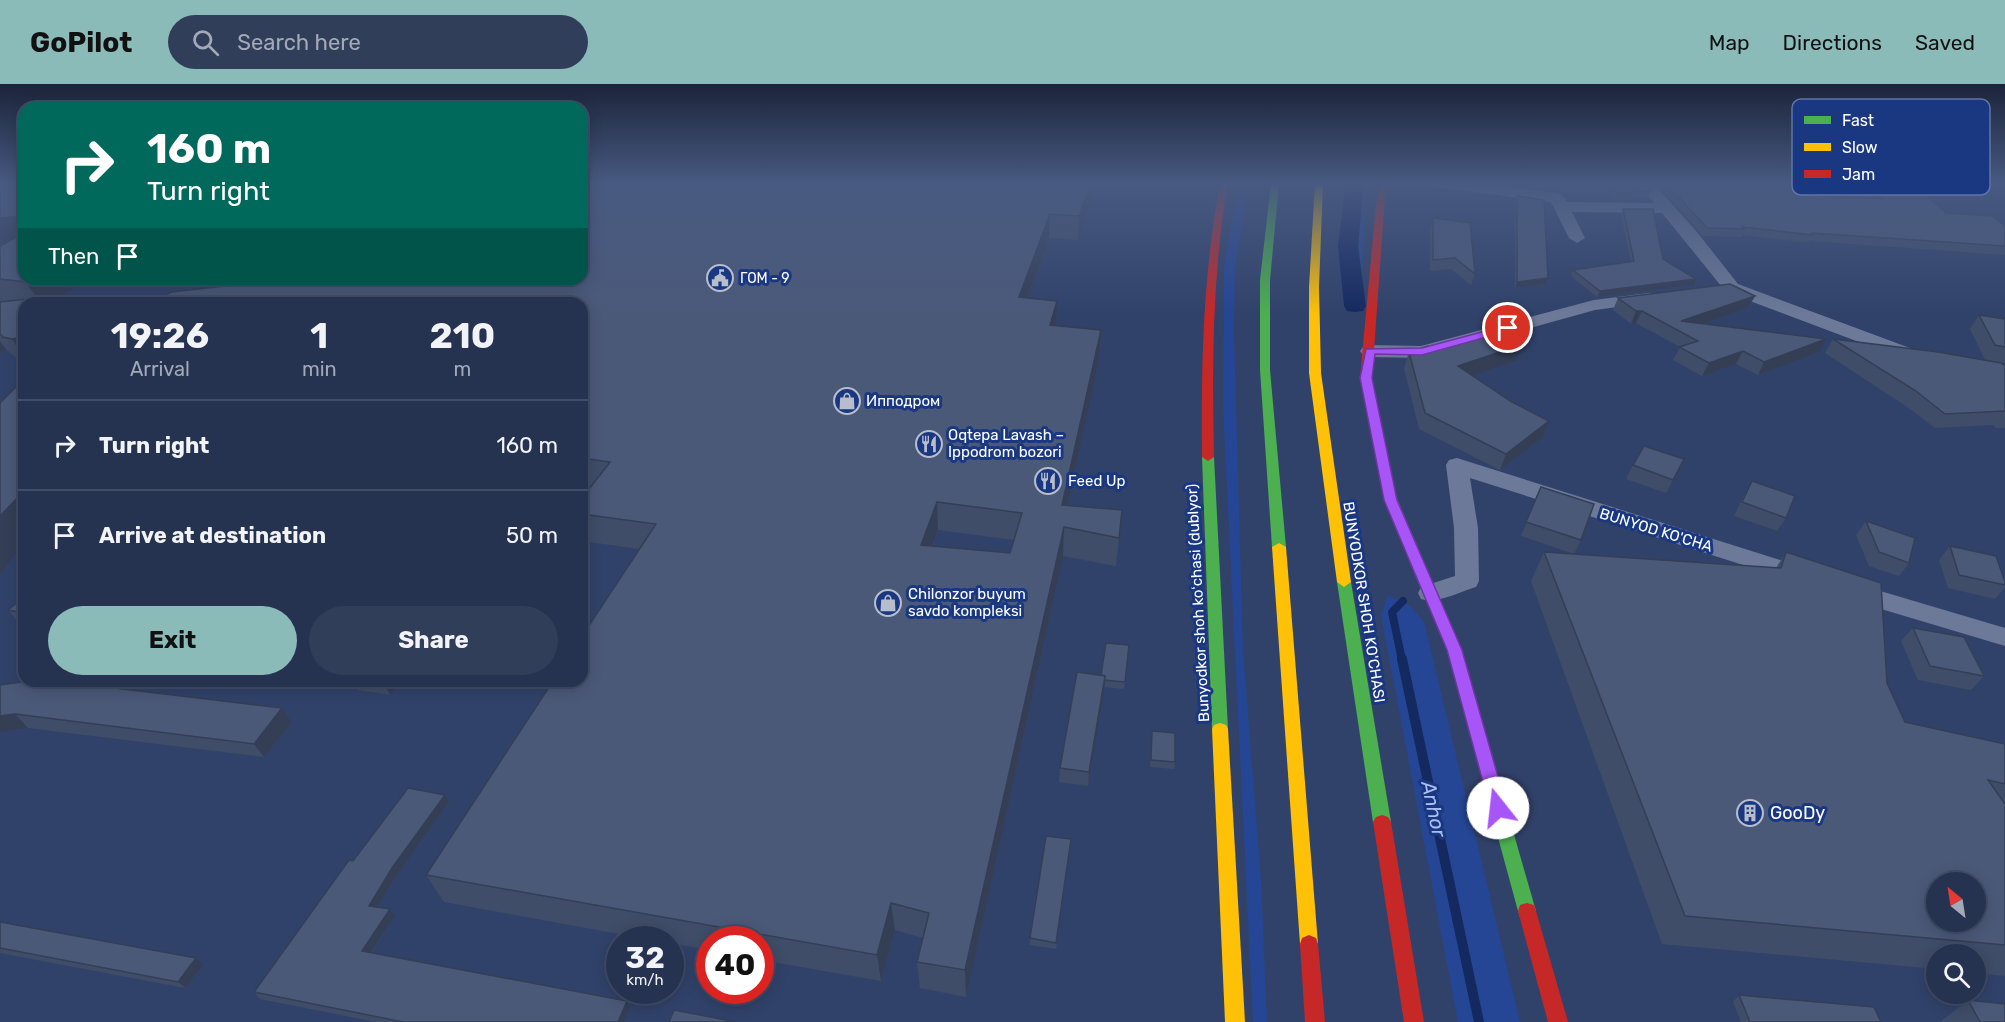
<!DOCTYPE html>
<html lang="en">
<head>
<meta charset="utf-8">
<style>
	:root { --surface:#253250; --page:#313e5a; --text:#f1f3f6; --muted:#a3aab7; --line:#424d67; --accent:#8bbbb9 }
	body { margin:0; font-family:Rubik,sans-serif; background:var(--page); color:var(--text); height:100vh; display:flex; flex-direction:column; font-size:22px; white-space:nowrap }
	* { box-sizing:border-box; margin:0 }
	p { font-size:20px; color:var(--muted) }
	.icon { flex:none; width:33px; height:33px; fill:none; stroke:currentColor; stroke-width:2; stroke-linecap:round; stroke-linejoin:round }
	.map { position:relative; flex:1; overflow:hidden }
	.side { position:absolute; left:18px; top:213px; width:570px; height:390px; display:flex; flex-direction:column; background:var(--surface); border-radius:18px; box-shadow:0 3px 15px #0003,0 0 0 2px var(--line) }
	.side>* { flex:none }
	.top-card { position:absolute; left:18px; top:18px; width:570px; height:183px; border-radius:18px; box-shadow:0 3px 15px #0003,0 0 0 2px var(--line); background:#00695c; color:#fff; overflow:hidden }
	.needle { width:39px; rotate:330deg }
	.buttons { position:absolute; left:1926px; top:788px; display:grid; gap:12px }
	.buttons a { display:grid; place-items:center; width:60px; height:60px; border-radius:50%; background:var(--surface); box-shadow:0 3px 15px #0003,0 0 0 2px var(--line); font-size:30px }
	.speed { position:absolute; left:606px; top:842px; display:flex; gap:12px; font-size:30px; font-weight:700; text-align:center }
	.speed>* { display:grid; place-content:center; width:78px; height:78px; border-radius:50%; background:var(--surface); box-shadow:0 3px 15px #0003,0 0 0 2px var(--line); line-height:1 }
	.speed small { font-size:15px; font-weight:400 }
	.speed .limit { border:9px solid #d22; background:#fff; color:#111 }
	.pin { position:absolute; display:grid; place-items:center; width:51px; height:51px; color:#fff; margin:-26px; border:3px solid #fff; border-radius:50%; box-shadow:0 2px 6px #0007 }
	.me { position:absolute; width:66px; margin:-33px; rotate:344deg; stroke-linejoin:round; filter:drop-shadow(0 0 4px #0008) }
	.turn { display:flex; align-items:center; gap:21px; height:126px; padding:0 30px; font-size:27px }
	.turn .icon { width:78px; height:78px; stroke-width:2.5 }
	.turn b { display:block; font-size:42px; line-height:51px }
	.then { display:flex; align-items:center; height:57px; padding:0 30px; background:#0003; gap:12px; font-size:22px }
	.eta { display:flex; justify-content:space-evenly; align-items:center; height:102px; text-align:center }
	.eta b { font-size:36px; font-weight:700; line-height:42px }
	.cta { display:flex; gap:12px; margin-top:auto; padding:12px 30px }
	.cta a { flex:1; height:69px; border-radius:36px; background:var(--accent); color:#111; font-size:24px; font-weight:700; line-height:69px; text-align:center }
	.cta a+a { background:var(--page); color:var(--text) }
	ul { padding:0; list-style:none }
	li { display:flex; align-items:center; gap:18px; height:90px; padding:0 30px; border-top:2px solid var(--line) }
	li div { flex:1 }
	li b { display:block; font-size:22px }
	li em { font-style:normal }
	header { display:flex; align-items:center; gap:36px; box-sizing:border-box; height:84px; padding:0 30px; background:var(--accent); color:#111 }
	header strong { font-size:28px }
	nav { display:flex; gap:33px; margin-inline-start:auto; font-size:21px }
	.search { width:420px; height:54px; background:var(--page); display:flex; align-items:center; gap:15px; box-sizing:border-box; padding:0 21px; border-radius:33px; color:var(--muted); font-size:22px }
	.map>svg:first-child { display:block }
	.green { fill:#254694 }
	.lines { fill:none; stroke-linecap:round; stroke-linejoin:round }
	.stream-far1 { stroke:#142960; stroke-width:8 }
	.stream { stroke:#142960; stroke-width:10 }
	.canal { fill:#142960; fill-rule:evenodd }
	.street { fill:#6c7998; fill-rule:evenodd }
	.fast { fill:#4caf50; fill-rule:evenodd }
	.slow { fill:#ffc107; fill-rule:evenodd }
	.jam { fill:#c62828; fill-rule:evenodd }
	.wall { fill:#404d68; fill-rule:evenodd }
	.shaded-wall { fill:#343e55 }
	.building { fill:#4b5979; stroke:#343e55; stroke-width:1.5; fill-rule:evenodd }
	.route { fill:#a855f7; stroke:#6d37a1; stroke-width:1.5 }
	.labels { text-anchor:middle; stroke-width:6; stroke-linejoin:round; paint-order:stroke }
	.far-poi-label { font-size:14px; fill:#fff; stroke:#1a3881; text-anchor:start }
	.poi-label { font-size:15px; fill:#fff; stroke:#1a3881; text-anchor:start }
	.street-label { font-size:15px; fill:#fff; stroke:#1a3881 }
	.near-poi-label { font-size:18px; fill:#fff; stroke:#1a3881; text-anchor:start }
	.near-water-label { font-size:20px; font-style:italic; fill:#a9bff2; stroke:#1a3881 }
	.key { fill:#1a3881; stroke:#5f74a7; stroke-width:1.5 }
	.key-label { font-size:16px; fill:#fff }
</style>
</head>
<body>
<header>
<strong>GoPilot</strong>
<div class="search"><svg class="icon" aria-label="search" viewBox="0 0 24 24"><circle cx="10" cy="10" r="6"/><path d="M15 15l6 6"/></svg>Search here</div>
<nav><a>Map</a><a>Directions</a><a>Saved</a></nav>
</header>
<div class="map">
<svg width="2005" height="938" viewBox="0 0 2005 938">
	<rect width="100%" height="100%" fill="#31426a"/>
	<g class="green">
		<polygon points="1238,99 1249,99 1235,186 1234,248 1243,568 1261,796 1267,938 1253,938 1223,321 1224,185"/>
		<polygon points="1357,99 1367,99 1361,207 1357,209 1352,166"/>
		<polygon points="1388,511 1411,523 1424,538 1520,938 1458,938 1381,531"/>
	</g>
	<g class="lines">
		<polyline class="stream-far1" points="1402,576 1392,528 1403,517"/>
		<polyline class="stream" points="1402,575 1479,938"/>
		<polygon class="canal" points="1346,99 1364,99 1358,162 1366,222 1363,227 1355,228 1347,227 1344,222 1338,162"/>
		<g class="street">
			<polygon points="1426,99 1474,99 1557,109 1562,111 1567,118 1654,119 1637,99 1653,99 1697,148 1738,200 1918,267 1921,271 1918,275 1904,275 1726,208 1662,129 1572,128 1585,154 1577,159 1569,154 1551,118 1433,103"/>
			<polygon points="1649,209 1655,210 1658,214 1655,218 1595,226 1422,274 1370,273 1363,271 1360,267 1363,263 1370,261 1421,262 1594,216"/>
			<path d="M1457,374L1815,487L1818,493L1815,499L1806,501L1470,394L1478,444L1479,497L1476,503C1459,508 1438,520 1421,515L1418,509L1421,503L1455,492L1454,444L1446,381L1449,376Z"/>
			<polygon points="1850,498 2005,544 2005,562 1841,513 1838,507 1841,501"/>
		</g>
		<g class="fast">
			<polygon points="1271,99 1279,99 1270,196 1270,286 1286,463 1279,467 1272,463 1260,286 1260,196"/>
			<polygon points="1208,369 1214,373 1228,645 1226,649 1220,651 1214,649 1212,645 1202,373"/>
			<polygon points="1390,408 1396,412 1461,566 1536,827 1534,833 1527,835 1520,833 1518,827 1447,566 1384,412"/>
			<polygon points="1344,493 1351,498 1391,738 1388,743 1382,745 1376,743 1373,738 1337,498"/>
		</g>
		<g class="slow">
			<polygon points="1315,99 1323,99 1319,203 1321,289 1351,498 1344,503 1337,498 1309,289 1309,203"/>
			<polygon points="1279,459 1286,463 1318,860 1316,866 1309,869 1302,866 1300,860 1272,463"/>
			<polygon points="1220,639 1226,641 1228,645 1245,938 1225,938 1212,645 1214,641"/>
		</g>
		<g class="jam">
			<path d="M1220,99H1228C1212,190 1212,281 1214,373L1208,377L1202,373C1201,281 1203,190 1220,99Z"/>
			<polygon points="1378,99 1386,99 1372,294 1396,412 1390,416 1384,412 1360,294"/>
			<polygon points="1382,731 1388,733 1391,738 1424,938 1404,938 1373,738 1376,733"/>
			<polygon points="1527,819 1534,821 1536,827 1568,938 1548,938 1518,827 1520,821"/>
			<polygon points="1309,851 1316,854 1318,860 1325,938 1305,938 1300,860 1302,854"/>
		</g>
	</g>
	<g class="wall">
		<polygon points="0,99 89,195 51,218 24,219 24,280 22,279 5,264 0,271 0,162 6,159"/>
		<path d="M582,99H1096L1078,156L1049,154L1027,214L1057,217L1056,242L1101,246L1100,272L1067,421L1122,426L1116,482L1063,472L966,913L920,904L917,878L923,854L895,846L881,897L760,876V855H710V866L670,859V855H647L444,818L426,791L639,465L582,457V414L591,402L582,401V219L228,202L223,195H582ZM938,446L1014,456L1010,469L933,462Z"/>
		<polygon points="1561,99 1644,99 1651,107 1648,115 1616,116 1607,108 1563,109 1559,107"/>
		<polygon points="1656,99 1807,99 1809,111 1870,115 1857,102 1858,99 1913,99 1946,129 2005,142 2005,171 1810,157 1809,159 1743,151 1742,153 1703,152"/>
		<polygon points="1517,112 1548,194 1546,200 1515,204 1515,118"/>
		<polygon points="1623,125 1663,175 1694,201 1597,213 1571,192 1573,186 1631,178 1621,131"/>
		<polygon points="1433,134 1475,190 1471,201 1451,185 1430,187 1430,145"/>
		<polygon points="1755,212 1748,224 1704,239 1819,268 1758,291 1736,280 1702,292 1673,276 1680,263 1636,239 1631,240 1613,226 1618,214"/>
		<polygon points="1979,231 2005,235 2005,344 1996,344 1993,341 1935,344 1906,322 1825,269 1833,255 2004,281 2005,279 1985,276 1970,245"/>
		<polygon points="1433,266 1515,277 1472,291 1512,318 1549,337 1543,353 1500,386 1419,345 1404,284 1409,268"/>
		<polygon points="1684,375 1666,409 1626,395 1633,381"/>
		<polygon points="1752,397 1786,434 1777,447 1734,432 1744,411"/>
		<polygon points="1541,403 1581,456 1574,470 1521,452"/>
		<polygon points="1866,437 1909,479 1899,492 1869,482 1856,451"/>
		<polygon points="1950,462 2005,498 2005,503 1995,515 1948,504 1939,476"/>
		<polygon points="1544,468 1776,484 1786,468 1887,599 1905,638 2005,660 2005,892 1976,889 1976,870 1936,870 1936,885 1662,860 1531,497"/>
		<polygon points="24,513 24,545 8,526"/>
		<polygon points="1913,544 1984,592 1971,606 1918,596 1901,557"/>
		<polygon points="1129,561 1124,605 1104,603 1088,702 1059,698 1060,684 1101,591"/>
		<polygon points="352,597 402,597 390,611 358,606"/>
		<polygon points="0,601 282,624 292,638 264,673 28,644 0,648"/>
		<polygon points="1152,647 1175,678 1174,685 1150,683"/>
		<polygon points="445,711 449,718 397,791 377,823 395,832 371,869 630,924 624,938 376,938 260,915 254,908"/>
		<polygon points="1070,762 1056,865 1030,861 1030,854"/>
		<polygon points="0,838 203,881 185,904 0,869"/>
		<polygon points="1739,911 1881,938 1741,938 1733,918"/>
		<polygon points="1968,916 2005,938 1940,938"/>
	</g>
	<g class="shaded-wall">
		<polygon points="1090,99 1096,99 1078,156 1079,132"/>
		<polygon points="1050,130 1049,154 1018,239 1019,213"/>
		<polygon points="24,132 24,157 0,159 0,134"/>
		<polygon points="1548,194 1546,200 1515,204 1517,198"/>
		<polygon points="30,195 89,195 49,219 40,219 26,198"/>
		<polygon points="1696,195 1694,201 1597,213 1600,207"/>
		<polygon points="1755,212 1748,224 1681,247 1681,237"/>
		<polygon points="1057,217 1056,242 1050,241"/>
		<polygon points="1636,227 1642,227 1636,239 1631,240"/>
		<polygon points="1101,246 1100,272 1061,449 1062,421"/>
		<polygon points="24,253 24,272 12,255"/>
		<polygon points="1826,255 1819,268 1758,291 1764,278"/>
		<polygon points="0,257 5,264 0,271"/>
		<polygon points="1521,261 1515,277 1452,298 1458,282"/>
		<polygon points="1743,267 1736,280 1702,292 1709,279"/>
		<polygon points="1549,337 1543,353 1500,386 1506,370"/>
		<polygon points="24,407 24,459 17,467 0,491 0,432"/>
		<polygon points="937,418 938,446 923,489 921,461"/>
		<polygon points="1064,443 1063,472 966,913 965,886"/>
		<polygon points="1105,592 1104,606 1088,702 1089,688"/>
		<polygon points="383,597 402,597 390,611"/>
		<polygon points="282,624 292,638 264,673 254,660"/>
		<polygon points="15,630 28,644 0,648 0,632"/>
		<polygon points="445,711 449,718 397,791 374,828 369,822 392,784"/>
		<polygon points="891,819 895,846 881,897 877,871"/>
		<polygon points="390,825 395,832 367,874 362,867"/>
		<polygon points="196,874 203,881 185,904 178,898"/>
		<polygon points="627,917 630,924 624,938 618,938"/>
	</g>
	<g class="building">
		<polygon points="0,99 24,99 24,132 0,134"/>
		<path d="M582,99H1090L1079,132L1050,130L1019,213L1057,217L1050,241L1101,246L1062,421L1122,426L1119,454L1064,443L965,886L917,878L929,829L891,819L877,871L426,791L553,597H582V552L656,440L582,430V414L610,378L582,374V219H144L172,208L250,199L243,195H582ZM937,418L1022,429L1010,469L921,461Z"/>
		<polygon points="1644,99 1651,107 1619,109 1610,100 1566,102 1561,100"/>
		<polygon points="1666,99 1807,99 1809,111 1883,115 1866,99 1913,99 1946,129 1993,132 2005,142 2005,162 1812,149 1813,151 1743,143 1745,145 1707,144"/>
		<polygon points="1517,112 1544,116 1548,194 1517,198"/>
		<polygon points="1623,125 1653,125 1663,175 1696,195 1600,207 1573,186 1634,177"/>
		<polygon points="1433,134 1470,139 1475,190 1455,174 1433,176"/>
		<polygon points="24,149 24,195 30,195 26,198 0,195 0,162"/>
		<polygon points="1730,200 1755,212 1681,237 1826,255 1764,278 1743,267 1709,279 1679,263 1698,257 1642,227 1636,227 1618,214"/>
		<polygon points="28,215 60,219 24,219 24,253 12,255 3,253 0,250 0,218"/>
		<polygon points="1979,231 2005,235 2005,263 1995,261"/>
		<polygon points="1501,244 1521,261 1458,282 1512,318 1549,337 1506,370 1425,329 1409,268 1428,262 1433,266"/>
		<polygon points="1833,255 1938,268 2001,279 2005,282 2005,327 1945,330 1916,307"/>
		<polygon points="24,302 24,407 0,432 0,319 16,303"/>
		<polygon points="1644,362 1684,375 1673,396 1633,381"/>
		<polygon points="1752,397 1795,412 1786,434 1742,418"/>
		<polygon points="1541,403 1594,420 1581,456 1526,438"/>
		<polygon points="1866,437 1915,454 1909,479 1879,468"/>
		<polygon points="1950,462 1996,472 2005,498 2005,501 1959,491"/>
		<path d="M1544,468L1781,484L1786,468L1881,499L1887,599L1905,638L2005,660V700L1988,696L2005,720V861L1685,832ZM1936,798H1976V837H1936Z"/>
		<polygon points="24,513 24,529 8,526"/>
		<polygon points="1913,544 1964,553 1984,592 1930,582"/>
		<polygon points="1106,559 1129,561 1125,598 1104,596 1105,592 1101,591"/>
		<polygon points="1077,588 1105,592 1089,688 1060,684"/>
		<polygon points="28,597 56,597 282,624 254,660 15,630 0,632 0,601"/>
		<polygon points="1152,647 1175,649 1175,678 1151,676"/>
		<polygon points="408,704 445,711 392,784 369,822 390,825 362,867 627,917 618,938 403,938 254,908 349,776 353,777"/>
		<polygon points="1046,752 1071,755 1056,859 1030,854"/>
		<polygon points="0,838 196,874 178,898 0,864"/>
		<polygon points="1739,911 1874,923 1881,938 1750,938"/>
		<polygon points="1968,916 2005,920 2005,938 1980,938"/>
		<polygon points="674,926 736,938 669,938"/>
	</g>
	<linearGradient id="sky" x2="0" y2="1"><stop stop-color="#1b243a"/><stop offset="0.43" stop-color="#485a81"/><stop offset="1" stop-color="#485a81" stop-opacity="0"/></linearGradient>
	<rect width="2005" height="231" fill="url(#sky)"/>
	<polygon class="route" points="1508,241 1512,242 1512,246 1422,271 1375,270 1372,294 1397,416 1462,566 1507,724 1504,729 1498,731 1492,729 1490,724 1447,566 1384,416 1360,294 1366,265 1422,264"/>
	<defs>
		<symbol id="civic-ring" viewBox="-11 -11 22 22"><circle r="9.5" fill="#1a3881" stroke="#b7bdcb" stroke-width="1.5"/><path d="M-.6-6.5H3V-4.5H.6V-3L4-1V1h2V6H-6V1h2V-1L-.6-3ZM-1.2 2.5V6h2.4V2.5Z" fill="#b7bdcb"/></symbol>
		<symbol id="shop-ring" viewBox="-11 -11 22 22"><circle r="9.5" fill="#1a3881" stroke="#b7bdcb" stroke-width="1.5"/><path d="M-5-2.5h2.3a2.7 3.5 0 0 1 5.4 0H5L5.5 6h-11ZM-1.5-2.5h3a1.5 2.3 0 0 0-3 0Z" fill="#b7bdcb"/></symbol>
		<symbol id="restaurant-ring" viewBox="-11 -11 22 22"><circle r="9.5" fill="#1a3881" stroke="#b7bdcb" stroke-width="1.5"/><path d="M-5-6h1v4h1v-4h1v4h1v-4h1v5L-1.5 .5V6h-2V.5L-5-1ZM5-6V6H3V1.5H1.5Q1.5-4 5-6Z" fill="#b7bdcb"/></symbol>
		<symbol id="building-ring" viewBox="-11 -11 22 22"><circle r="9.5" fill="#1a3881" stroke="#b7bdcb" stroke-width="1.5"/><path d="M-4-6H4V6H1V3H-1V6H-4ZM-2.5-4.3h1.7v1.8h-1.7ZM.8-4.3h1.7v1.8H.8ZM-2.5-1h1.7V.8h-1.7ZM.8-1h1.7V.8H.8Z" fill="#b7bdcb"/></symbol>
	</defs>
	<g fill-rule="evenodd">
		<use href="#civic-ring" x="705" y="179" width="30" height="30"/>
		<use href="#shop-ring" x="832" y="302" width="30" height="30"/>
		<use href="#restaurant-ring" x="914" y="345" width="30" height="30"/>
		<use href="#restaurant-ring" x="1033" y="382" width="30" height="30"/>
		<use href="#shop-ring" x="873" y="504" width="30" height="30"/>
		<use href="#building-ring" x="1735" y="714" width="30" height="30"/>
	</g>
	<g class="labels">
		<g class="far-poi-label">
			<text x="740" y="199">ГОМ - 9</text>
		</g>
		<g class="poi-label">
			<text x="866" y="322">Ипподром</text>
			<text x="948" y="356">Oqtepa Lavash –<tspan x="948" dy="17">Ippodrom bozori</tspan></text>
			<text x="1068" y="402">Feed Up</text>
			<text x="908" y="515">Chilonzor buyum<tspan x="908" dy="17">savdo kompleksi</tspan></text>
		</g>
		<g class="street-label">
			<text transform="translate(1656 446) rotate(17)" y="5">BUNYOD KO'CHA</text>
			<text transform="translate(1364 518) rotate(81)" y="5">BUNYODKOR SHOH KO'CHASI</text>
			<text transform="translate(1198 519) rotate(-93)" y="5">Bunyodkor shoh koʻchasi (dublyor)</text>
		</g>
		<g class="near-poi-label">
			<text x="1770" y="735">GooDy</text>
		</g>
		<g class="near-water-label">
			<text transform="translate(1434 725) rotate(78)" y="7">Anhor</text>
		</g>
	</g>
	<rect x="1792" y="15" width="198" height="96" rx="9" class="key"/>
	<rect x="1804" y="32" width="27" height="8" fill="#4caf50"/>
	<rect x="1804" y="59" width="27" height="8" fill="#ffc107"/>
	<rect x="1804" y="86" width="27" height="8" fill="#c62828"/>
	<g class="key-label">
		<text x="1842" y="42">Fast</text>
		<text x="1842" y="69">Slow</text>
		<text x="1842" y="96">Jam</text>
	</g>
</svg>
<div class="buttons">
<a><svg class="needle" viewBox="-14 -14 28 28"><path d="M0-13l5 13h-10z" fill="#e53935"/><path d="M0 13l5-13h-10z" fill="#a3aab7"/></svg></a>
<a><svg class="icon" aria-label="search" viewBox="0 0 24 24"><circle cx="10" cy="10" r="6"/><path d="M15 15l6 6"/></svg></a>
</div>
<div class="speed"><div>32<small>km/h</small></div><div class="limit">40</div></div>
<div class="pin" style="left:1508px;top:244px;background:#d93025"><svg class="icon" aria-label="arrive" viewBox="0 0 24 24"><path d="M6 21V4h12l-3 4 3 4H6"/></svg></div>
<svg class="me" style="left:1498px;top:724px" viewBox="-20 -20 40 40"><circle r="19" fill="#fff"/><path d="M0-13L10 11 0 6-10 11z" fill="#a855f7"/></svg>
<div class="top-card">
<div class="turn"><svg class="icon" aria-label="right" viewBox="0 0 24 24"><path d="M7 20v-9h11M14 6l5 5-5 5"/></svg><div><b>160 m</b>Turn right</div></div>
<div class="then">Then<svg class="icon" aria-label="arrive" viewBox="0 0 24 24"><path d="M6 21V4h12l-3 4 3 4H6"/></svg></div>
</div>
<section class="side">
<div class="eta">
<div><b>19:26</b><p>Arrival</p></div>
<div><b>1</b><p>min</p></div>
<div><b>210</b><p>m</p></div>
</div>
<ul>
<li><svg class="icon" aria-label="right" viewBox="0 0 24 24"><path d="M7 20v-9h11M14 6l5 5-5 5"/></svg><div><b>Turn right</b></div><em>160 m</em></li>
<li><svg class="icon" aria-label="arrive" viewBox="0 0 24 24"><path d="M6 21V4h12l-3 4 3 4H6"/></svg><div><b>Arrive at destination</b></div><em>50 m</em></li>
</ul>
<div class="cta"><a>Exit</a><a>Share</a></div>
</section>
</div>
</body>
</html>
